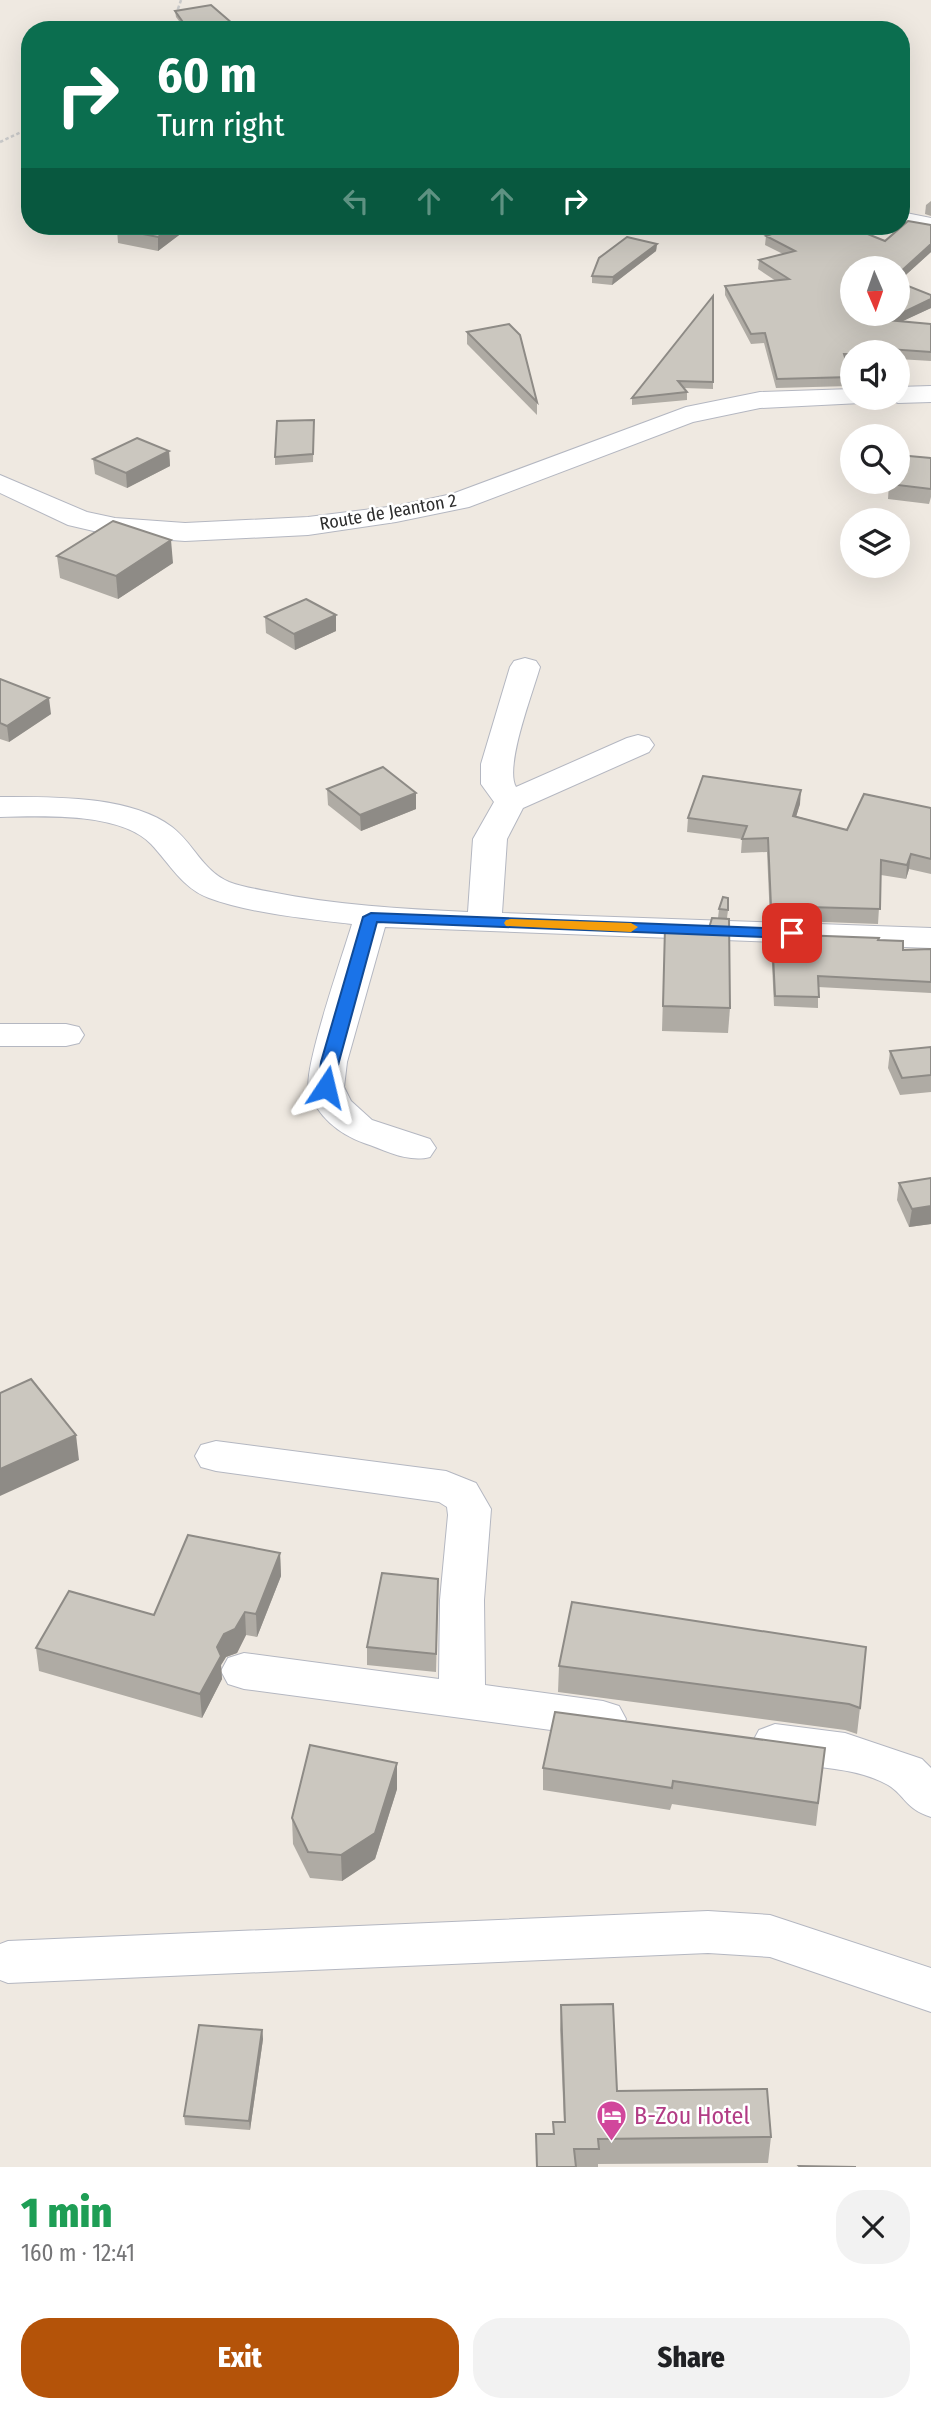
<!DOCTYPE html>
<html lang="en">
<head>
<meta charset="utf-8">
<style>
	:root { --surface:#fff; --page:#f2f2f2; --text:#202124; --muted:#757577; --accent:#b45309 }
	body { margin:0; font-family:"Fira Sans Condensed",sans-serif; background:var(--page); color:var(--text); height:100vh; display:flex; flex-direction:column; font-size:26px; white-space:nowrap }
	* { box-sizing:border-box; margin:0 }
	p { font-size:23px; color:var(--muted) }
	.icon { flex:none; width:38px; height:38px; fill:none; stroke:currentColor; stroke-width:2; stroke-linecap:round; stroke-linejoin:round }
	.map { position:relative; height:2167px; overflow:hidden }
	.side { display:flex; flex-direction:column; background:var(--surface); flex:1 }
	.side>* { flex:none }
	.banner { position:absolute; left:21px; top:21px; width:889px; height:214px; border-radius:28px; box-shadow:0 7px 28px #0002; background:#0b6e4f; color:#fff; overflow:hidden }
	.needle { width:46px; rotate:178deg }
	.fabs { position:absolute; left:840px; top:256px; display:grid; gap:14px }
	.fabs a { display:grid; place-items:center; width:70px; height:70px; border-radius:50%; background:var(--surface); box-shadow:0 7px 28px #0002; font-size:35px }
	.pin { position:absolute; display:grid; place-items:center; width:60px; height:60px; color:#fff; margin:-30px; border-radius:14px; box-shadow:0 4px 10px #0006 }
	.me { position:absolute; width:77px; margin:-38px; rotate:10deg; stroke-linejoin:round; filter:drop-shadow(0 0 5px #0008) }
	.turn { display:flex; align-items:center; gap:24px; height:147px; padding:0 21px; font-size:32px }
	.turn .icon { width:91px; height:91px; stroke-width:2.5 }
	.turn b { display:block; font-size:49px; line-height:60px }
	.lanes { display:flex; align-items:center; height:66px; padding:0 21px; background:#0003; justify-content:center; gap:35px; direction:ltr }
	.lanes .off { opacity:.35 }
	.round { display:grid; place-items:center; flex:none; width:74px; height:74px; border-radius:28px; background:var(--page) }
	.overview { display:flex; align-items:center; justify-content:space-between; height:119px; padding:0 21px }
	h1 { font-size:42px; font-weight:800; line-height:52px; color:#1e9e55 }
	.primary-button { display:flex; gap:14px; margin-top:auto; padding:14px 21px }
	.primary-button a { flex:1; height:80px; border-radius:28px; background:var(--accent); color:#fff; font-size:28px; font-weight:800; line-height:80px; text-align:center }
	.primary-button a+a { background:var(--page); color:var(--text) }
	.map>svg:first-child { display:block }
	.lines { fill:none; stroke-linecap:round; stroke-linejoin:round }
	.street-casing { stroke:#b4b7c1; stroke-width:2 }
	.path { stroke:#c9c9c9; stroke-width:2.5; stroke-dasharray:3.5 2.5; stroke-linecap:butt }
	.street { fill:#fff; fill-rule:evenodd }
	.wall { fill:#afaba4 }
	.shaded-wall { fill:#8e8b86 }
	.building { fill:#cbc7bf; stroke:#8e8b86; stroke-width:2 }
	.route { fill:#1a73e8; stroke:#114b97; stroke-width:2 }
	.slow { fill:#f59e0b }
	.labels { text-anchor:middle; stroke-width:5; stroke-linejoin:round; paint-order:stroke }
	.far-street-label { font-size:18px; fill:#2e2e2e; stroke:#fff }
	.near-hotel-label { font-size:24px; fill:#b23c85; stroke:#fff; text-anchor:start }
</style>
</head>
<body>
<div class="map">
<svg width="931" height="2167" viewBox="0 0 931 2167">
	<rect width="100%" height="100%" fill="#efe9e1"/>
	<g class="lines">
		<defs>
			<g id="street">
				<polygon points="901,212 931,218 931,232 899,226"/>
				<polygon points="931,386 931,402 898,403 886,397 898,397 898,387"/>
				<polygon points="852,389 852,397 865,397 861,403 760,408 693,422 469,507 396,522 308,535 185,541 115,536 68,525 0,493 0,475 87,512 115,518 185,523 308,517 396,506 452,494 686,407 760,392"/>
				<path d="M525,658L536,661L540,667C533,692 504,767 516,787L627,738L638,735L649,738L654,745L649,752L523,808L507,839L502,913L931,928V948L385,927L347,1062L344,1087L351,1101L372,1120L430,1139L436,1148L430,1157C408,1163 385,1150 364,1143C339,1134 316,1116 309,1089C303,1069 344,951 352,924C309,919 249,913 209,898C182,888 170,864 151,844C120,812 41,816 0,817V797C50,797 130,795 172,827C194,844 202,870 229,882C242,887 257,889 271,892C335,905 402,909 468,912L473,839L494,802L481,784V764L510,667L514,661Z"/>
				<polygon points="0,1024 66,1024 79,1027 84,1035 79,1043 66,1046 0,1046"/>
				<polygon points="216,1441 446,1471 476,1483 491,1509 484,1600 485,1685 603,1701 619,1706 626,1719 619,1732 603,1737 244,1689 228,1684 221,1671 228,1658 244,1653 439,1679 440,1600 448,1515 447,1507 439,1502 216,1471 201,1467 195,1456 201,1445"/>
				<path d="M775,1724L845,1733L922,1759L931,1768V1817C904,1808 906,1796 888,1785C849,1763 800,1770 759,1756L752,1743L759,1730Z"/>
				<polygon points="708,1911 770,1915 931,1968 931,2012 770,1957 708,1953 8,1983 0,1980 0,1944 8,1941"/>
			</g>
		</defs>
		<use href="#street" class="street-casing"/>
		<g class="path">
			<polyline points="181,0 178,9 182,13"/>
			<polyline points="0,142 30,128"/>
		</g>
		<use href="#street" class="street"/>
	</g>
	<g class="wall">
		<polygon points="175,11 240,30 182,25 176,17"/>
		<polygon points="931,201 931,216 925,214 926,205"/>
		<polygon points="122,226 191,226 158,251 118,243 117,229"/>
		<polygon points="766,236 885,241 931,252 898,282 931,308 902,321 931,324 931,361 898,359 898,352 852,352 852,363 847,363 851,377 850,386 776,388 764,343 751,344 725,295 725,286 776,281 758,269 759,260 783,254 765,245"/>
		<polygon points="657,244 656,251 612,285 592,283 592,276"/>
		<polygon points="713,296 713,389 684,388 687,392 687,400 632,405 632,398"/>
		<polygon points="467,332 537,402 537,415 467,344"/>
		<polygon points="314,420 313,462 275,465 275,457"/>
		<polygon points="169,451 170,466 127,488 95,474 93,459"/>
		<polygon points="931,458 931,497 929,504 888,499 889,484"/>
		<polygon points="57,556 173,563 118,599 60,578"/>
		<polygon points="336,615 336,631 295,650 266,633 265,617"/>
		<polygon points="0,679 51,714 9,742 0,739"/>
		<polygon points="327,789 416,793 416,809 361,831 328,805"/>
		<polygon points="800,804 796,816 847,830 931,808 931,874 909,869 906,879 881,875 878,924 770,920 767,852 741,853 742,839 687,832 688,818"/>
		<polygon points="719,909 728,910 727,918 718,918"/>
		<polygon points="665,927 709,928 730,1008 728,1033 662,1031"/>
		<polygon points="772,934 878,940 903,950 931,949 931,993 818,987 818,1008 774,1006 771,944"/>
		<polygon points="931,1047 931,1092 900,1095 888,1068 890,1051"/>
		<polygon points="931,1178 931,1224 909,1227 897,1200 899,1183"/>
		<polygon points="280,1553 281,1576 257,1637 246,1635 237,1653 226,1657 221,1665 222,1679 202,1718 39,1671 36,1648 154,1615"/>
		<polygon points="438,1597 436,1672 367,1665 367,1647"/>
		<polygon points="572,1602 860,1708 857,1734 845,1730 558,1692 559,1666"/>
		<polygon points="825,1748 816,1826 672,1804 670,1810 543,1790 543,1768"/>
		<polygon points="397,1763 397,1789 375,1859 342,1881 310,1878 293,1844 292,1818"/>
		<polygon points="561,2005 617,2091 771,2137 768,2163 598,2164 598,2167 536,2167 536,2134 553,2134 553,2122 564,2122 560,2030"/>
		<polygon points="262,2030 263,2039 250,2130 185,2125 184,2116"/>
	</g>
	<g class="shaded-wall">
		<polygon points="172,226 191,226 158,251 158,237"/>
		<polygon points="657,244 656,251 612,285 613,277"/>
		<polygon points="931,244 931,252 898,282 898,274"/>
		<polygon points="931,299 931,308 886,329 887,320"/>
		<polygon points="169,451 170,466 127,488 126,473"/>
		<polygon points="171,540 173,563 118,599 116,576"/>
		<polygon points="336,615 336,631 295,650 294,634"/>
		<polygon points="49,698 51,714 9,742 7,726"/>
		<polygon points="801,790 800,804 792,830 793,816"/>
		<polygon points="416,793 416,809 361,831 360,815"/>
		<polygon points="911,854 909,869 906,879 907,865"/>
		<polygon points="931,1206 931,1224 909,1227 912,1209"/>
		<polygon points="76,1435 79,1460 0,1496 0,1469"/>
		<polygon points="280,1553 281,1576 257,1637 256,1614"/>
		<polygon points="245,1612 246,1635 237,1653 226,1657 221,1665 222,1679 202,1718 200,1694 217,1647 224,1634"/>
		<polygon points="397,1763 397,1789 375,1859 342,1881 341,1855"/>
		<polygon points="262,2030 263,2039 250,2130 249,2121"/>
	</g>
	<g class="building">
		<polygon points="211,5 240,30 156,30 185,25 175,11"/>
		<polygon points="908,221 931,225 931,244 898,274 898,268 852,268 852,313 898,313 898,282 931,295 931,299 887,320 931,324 931,352 889,349 890,352 852,352 852,354 844,354 851,377 777,379 765,333 751,334 725,286 789,279 759,260 795,251 766,236 794,226 848,226 885,241"/>
		<polygon points="122,226 172,226 158,237 117,229"/>
		<polygon points="627,237 657,244 613,277 592,276 599,258"/>
		<polygon points="713,296 713,382 678,381 687,392 632,398"/>
		<polygon points="509,324 520,335 537,402 467,332"/>
		<polygon points="314,420 313,454 275,457 277,421"/>
		<polygon points="137,438 169,451 126,473 93,459"/>
		<polygon points="898,455 931,458 931,489 889,484 890,481 898,481"/>
		<polygon points="113,521 171,540 116,576 57,556"/>
		<polygon points="306,599 336,615 294,634 265,617"/>
		<polygon points="0,679 49,698 7,726 0,723"/>
		<polygon points="383,767 416,793 360,815 327,789"/>
		<polygon points="703,776 801,790 793,816 847,830 864,794 931,808 931,859 911,854 907,865 881,860 880,909 771,906 768,838 742,839 747,826 688,818"/>
		<polygon points="723,897 728,898 728,910 719,909"/>
		<polygon points="712,918 729,919 730,1008 663,1006 665,927 709,928"/>
		<polygon points="772,934 879,938 878,940 903,941 903,950 931,949 931,982 818,976 819,997 775,996"/>
		<polygon points="931,1047 931,1075 902,1078 890,1051"/>
		<polygon points="931,1178 931,1206 912,1209 899,1183"/>
		<polygon points="31,1379 76,1435 0,1469 0,1393"/>
		<polygon points="188,1535 280,1553 256,1614 245,1612 235,1629 224,1634 217,1647 221,1656 200,1694 36,1648 69,1591 154,1615"/>
		<polygon points="382,1573 438,1579 436,1654 367,1647"/>
		<polygon points="572,1602 866,1647 860,1708 849,1704 559,1666"/>
		<polygon points="555,1712 825,1748 818,1803 673,1781 672,1788 543,1768"/>
		<polygon points="310,1745 397,1763 375,1833 341,1855 308,1852 292,1818"/>
		<polygon points="613,2004 617,2091 767,2089 771,2137 598,2139 599,2149 574,2149 576,2167 537,2167 536,2134 554,2134 553,2122 565,2122 561,2005"/>
		<polygon points="199,2025 262,2030 249,2121 184,2116"/>
		<polygon points="799,2166 856,2167 800,2167"/>
	</g>
	<polygon class="route" points="371,913 792,929 799,933 792,938 377,922 331,1091 320,1091 318,1087 321,1062 363,917"/>
	<polygon class="slow" points="511,919 631,923 638,927 631,932 506,926 504,923 506,920"/>
	<defs>
		<symbol id="hotel-pin" viewBox="-11 -11 22 30"><path d="M0 17L-7.5 6A9.5 9.5 0 1 1 7.5 6Z" fill="#d1479c" stroke="#fff"/><path d="M-6-4.5h1.5V1H6V5H4.5V3h-9V5H-6ZM-4 0a1.8 1.8 0 1 1 3.6 0ZM.5 0V-2.5h3Q6-2.5 6 0Z" fill="#fff"/></symbol>
	</defs>
	<g fill-rule="evenodd">
		<use href="#hotel-pin" x="594" y="2098" width="35" height="47"/>
	</g>
	<g class="labels">
		<g class="far-street-label">
			<text transform="translate(388 512) rotate(-10)" y="6">Route de Jeanton 2</text>
		</g>
		<g class="near-hotel-label">
			<text x="634" y="2124">B-Zou Hotel</text>
		</g>
	</g>
</svg>
<div class="fabs">
<a><svg class="needle" viewBox="-14 -14 28 28"><path d="M0-13l5 13h-10z" fill="#e53935"/><path d="M0 13l5-13h-10z" fill="#757577"/></svg></a>
<a><svg class="icon" aria-label="sound" viewBox="0 0 24 24"><path d="M4 9h4l5-4v14l-5-4H4zM17 9q2 3 0 6"/></svg></a>
<a><svg class="icon" aria-label="search" viewBox="0 0 24 24"><circle cx="10" cy="10" r="6"/><path d="M15 15l6 6"/></svg></a>
<a><svg class="icon" aria-label="layers" viewBox="0 0 24 24"><path d="M12 4l9 5-9 5-9-5zM3 14l9 5 9-5"/></svg></a>
</div>
<div class="pin" style="left:792px;top:933px;background:#d93025"><svg class="icon" aria-label="arrive" viewBox="0 0 24 24"><path d="M6 21V4h12l-3 4 3 4H6"/></svg></div>
<svg class="me" style="left:326px;top:1087px" viewBox="-20 -20 40 40"><path d="M0-17L14 15 0 8-14 15z" fill="#1a73e8" stroke="#fff" stroke-width="4"/></svg>
<div class="banner">
<div class="turn"><svg class="icon" aria-label="right" viewBox="0 0 24 24"><path d="M7 20v-9h11M14 6l5 5-5 5"/></svg><div><b>60 m</b>Turn right</div></div>
<div class="lanes"><svg class="icon off" aria-label="left" viewBox="0 0 24 24"><path d="M17 20v-9H6M10 6l-5 5 5 5"/></svg><svg class="icon off" aria-label="ahead" viewBox="0 0 24 24"><path d="M12 20V5M6 11l6-6 6 6"/></svg><svg class="icon off" aria-label="ahead" viewBox="0 0 24 24"><path d="M12 20V5M6 11l6-6 6 6"/></svg><svg class="icon" aria-label="right" viewBox="0 0 24 24"><path d="M7 20v-9h11M14 6l5 5-5 5"/></svg></div>
</div>
</div>
<section class="side">
<div class="overview"><div><h1>1 min</h1><p>160 m · 12:41</p></div><a class="round"><svg class="icon" aria-label="close" viewBox="0 0 24 24"><path d="M6 6l12 12M18 6L6 18"/></svg></a></div>
<div class="primary-button"><a>Exit</a><a>Share</a></div>
</section>
</body>
</html>
